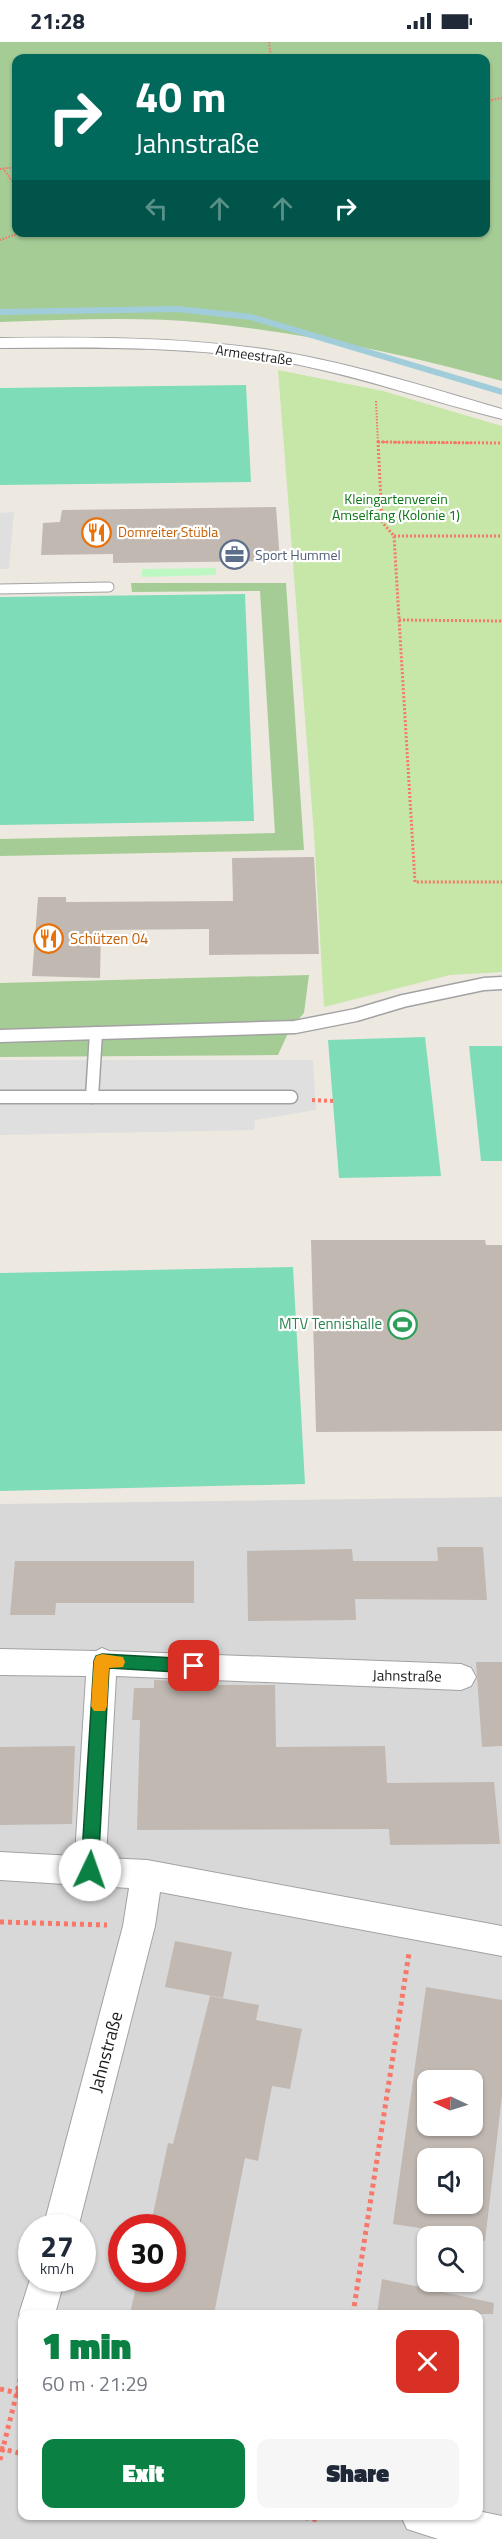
<!DOCTYPE html>
<html lang="en">
<head>
<meta charset="utf-8">
<style>
	:root { --surface:#fff; --page:#f6f6f7; --text:#1f2937; --muted:#747a83; --accent:#0b8043 }
	body { margin:0; font-family:"Titillium Web",sans-serif; background:var(--page); color:var(--text); height:100vh; display:flex; flex-direction:column; font-size:22px; white-space:nowrap }
	* { box-sizing:border-box; margin:0 }
	p { font-size:20px; color:var(--muted) }
	.icon { flex:none; width:33px; height:33px; fill:none; stroke:currentColor; stroke-width:2; stroke-linecap:round; stroke-linejoin:round }
	.map { position:relative; flex:1; overflow:hidden }
	.details { position:absolute; left:18px; top:2268px; width:465px; height:210px; display:flex; flex-direction:column; background:var(--surface); border-radius:12px; box-shadow:0 2px 4px #0004 }
	.details>* { flex:none }
	.hud { position:absolute; left:12px; top:12px; width:478px; height:183px; border-radius:12px; box-shadow:0 2px 4px #0004; background:#00695c; color:#fff; overflow:hidden }
	.needle { width:39px; rotate:274deg }
	.buttons { position:absolute; left:417px; top:2028px; display:grid; gap:12px }
	.buttons a { display:grid; place-items:center; width:66px; height:66px; border-radius:12px; background:var(--surface); box-shadow:0 2px 4px #0004; font-size:30px }
	.speed { position:absolute; left:18px; top:2172px; display:flex; gap:12px; font-size:30px; font-weight:700; text-align:center }
	.speed>* { display:grid; place-content:center; width:78px; height:78px; border-radius:50%; background:var(--surface); box-shadow:0 2px 4px #0004; line-height:1 }
	.speed small { font-size:15px; font-weight:400 }
	.speed .limit { border:9px solid #d22; background:#fff; color:#111 }
	.pin { position:absolute; display:grid; place-items:center; width:51px; height:51px; color:#fff; margin:-26px; border-radius:12px; box-shadow:0 3px 9px #0006 }
	.me { position:absolute; width:66px; margin:-33px; rotate:3deg; stroke-linejoin:round; filter:drop-shadow(0 0 4px #0008) }
	.turn { display:flex; align-items:center; gap:21px; height:126px; padding:0 24px; font-size:27px }
	.turn .icon { width:78px; height:78px; stroke-width:2.5 }
	.turn b { display:block; font-size:42px; line-height:51px }
	.lanes { display:flex; align-items:center; height:57px; padding:0 24px; background:#0003; justify-content:center; gap:30px; direction:ltr }
	.lanes .off { opacity:.35 }
	.round { display:grid; place-items:center; flex:none; width:63px; height:63px; border-radius:12px; background:var(--page) }
	.headline { display:flex; align-items:center; justify-content:space-between; height:102px; padding:0 24px }
	h1 { font-size:36px; font-weight:800; line-height:45px; color:var(--accent) }
	.action { display:flex; gap:12px; margin-top:auto; padding:12px 24px }
	.action a { flex:1; height:69px; border-radius:12px; background:var(--accent); color:#fff; font-size:24px; font-weight:800; line-height:69px; text-align:center }
	.action a+a { background:var(--page); color:var(--text) }
	.status { display:flex; justify-content:space-between; align-items:center; height:42px; padding:0 30px; background:var(--surface); direction:ltr }
	.status svg { height:16px; fill:currentColor }
	.map>svg:first-child { display:block }
	.residential { fill:#d9d8d8; fill-rule:evenodd }
	.grass { fill:#c6e7a7 }
	.forest { fill:#a6cc96; fill-rule:evenodd }
	.park { fill:#bdf8c2 }
	.pitch { fill:#7fdcb8 }
	.parking { fill:#dfdfdf }
	.lines { fill:none; stroke-linecap:round; stroke-linejoin:round }
	.stream { stroke:#a1cdda; stroke-width:6 }
	.building { fill:#c1b8b1; fill-rule:evenodd }
	.lane-far1-casing { stroke:#a2a2a2; stroke-width:11 }
	.lane-casing { stroke:#a2a2a2; stroke-width:15 }
	.street-casing { stroke:#a2a2a2; stroke-width:2 }
	.path-far3 { stroke:#f77768; stroke-width:2; stroke-dasharray:1.5 1.5; stroke-linecap:butt }
	.path-far2 { stroke:#f77768; stroke-width:3; stroke-dasharray:2 2; stroke-linecap:butt }
	.path-far1 { stroke:#f77768; stroke-width:4; stroke-dasharray:3 3; stroke-linecap:butt }
	.path { stroke:#f77768; stroke-width:5; stroke-dasharray:4 4; stroke-linecap:butt }
	.lane-far1 { stroke:#fff; stroke-width:9 }
	.lane { stroke:#fff; stroke-width:12 }
	.street { fill:#fff; fill-rule:evenodd }
	.route { fill:#0b8043; stroke:#07532c; stroke-width:1.5 }
	.slow { fill:#f59e0b }
	.labels { text-anchor:middle; stroke-width:4.5; stroke-linejoin:round; paint-order:stroke }
	.far-street-label { font-size:14px; fill:#1b1b1b; stroke:#fff }
	.far-park-label { font-size:14px; fill:#0d7616; stroke:#fff }
	.far-food-label { font-size:14px; fill:#c56008; stroke:#fff; text-anchor:start }
	.far-service-label { font-size:14px; fill:#4e5e75; stroke:#fff; text-anchor:start }
	.food-label { font-size:15px; fill:#c56008; stroke:#fff; text-anchor:start }
	.leisure-label { font-size:15px; fill:#27864d; stroke:#fff; text-anchor:end }
	.street-label { font-size:15px; fill:#1b1b1b; stroke:#fff }
	.near-street-label { font-size:18px; fill:#1b1b1b; stroke:#fff }
</style>
</head>
<body>
<div class="status"><b>21:28</b><svg viewBox="0 0 49 12"><path d="M0 12V9h3v3zM5 12V6h3v6zM10 12V3h3v9zM15 12V0h3v12zM26 1h20v11H26zM47 4h2v5h-2z"/></svg></div>
<div class="map">
<svg width="502" height="2497" viewBox="0 0 502 2497">
	<rect width="100%" height="100%" fill="#ede9e1"/>
	<path class="residential" d="M502,1455V2497H0V1462ZM428,2038H472V2084H428ZM428,2116H472V2162H428ZM32,2186H82V2236H32ZM122,2186H172V2236H122ZM428,2194H472V2240H428ZM22,2272H478V2474H22Z"/>
	<polygon class="grass" points="278,328 383,349 502,384 502,930 450,933 324,965 314,792"/>
	<g class="forest">
		<path d="M0,0H502V339C405,312 306,291 206,281C138,274 68,278 0,280ZM16,16H486V190H16Z"/>
		<polygon points="131,541 286,541 304,808 0,814 0,797 275,791 260,549 132,550"/>
		<polygon points="309,933 304,971 289,989 278,1013 0,1015 0,941"/>
	</g>
	<polygon class="park" points="216,526 216,533 142,535 142,527"/>
	<g class="pitch">
		<polygon points="246,343 251,440 0,443 0,346"/>
		<polygon points="245,552 254,779 0,783 0,555"/>
		<polygon points="425,995 441,1134 339,1136 328,998"/>
		<polygon points="469,1004 502,1004 502,1119 481,1119"/>
		<polygon points="293,1225 305,1442 0,1449 0,1231"/>
	</g>
	<g class="parking">
		<polygon points="14,470 9,527 0,527 0,471"/>
		<polygon points="0,1018 313,1018 316,1068 255,1078 254,1088 0,1093"/>
	</g>
	<g class="lines">
		<polyline class="stream" points="0,270 178,267 251,275 502,350"/>
	</g>
	<g class="building">
		<polygon points="276,465 280,519 113,521 113,512 41,513 43,481 60,480 62,468"/>
		<polygon points="314,815 319,912 209,913 209,887 101,888 100,936 32,934 38,855 66,855 66,860 233,859 232,816"/>
		<polygon points="311,1198 485,1198 486,1203 502,1203 502,1389 316,1390"/>
		<polygon points="437,1505 483,1505 487,1558 355,1557 356,1578 248,1579 247,1509 352,1507 353,1519 438,1519"/>
		<polygon points="15,1519 194,1519 194,1561 56,1561 55,1573 10,1573"/>
		<polygon points="476,1620 502,1620 502,1704 482,1705"/>
		<polygon points="154,1638 207,1640 207,1643 275,1643 276,1705 385,1704 387,1741 494,1740 500,1802 390,1803 389,1787 137,1788 140,1678 132,1678 134,1646 154,1646"/>
		<polygon points="75,1704 72,1782 0,1783 0,1705"/>
		<polygon points="175,1899 232,1910 223,1956 165,1945"/>
		<path d="M426,1945L502,1958V2054L485,2199L472,2197V2194L393,2182ZM428,2038H472V2084H428ZM428,2116H472V2162H428Z"/>
		<polygon points="210,1954 259,1963 256,1978 302,1987 290,2047 272,2044 258,2119 245,2116 214,2272 130,2272 138,2236 172,2236 172,2186 150,2186 168,2101 173,2102"/>
		<polygon points="382,2237 494,2261 493,2272 377,2272"/>
	</g>
	<g class="lines">
		<defs>
			<polyline id="lane-far1" points="0,547 109,545"/>
			<g id="lane">
				<polyline points="0,994 295,985 356,973 403,959 484,942 502,941"/>
				<polyline points="0,1055 92,1055 96,991"/>
				<polyline points="92,1055 291,1055"/>
			</g>
			<g id="street">
				<path d="M0,296C88,295 176,295 264,307C345,319 423,344 502,367V377C433,360 365,336 295,322C198,304 98,305 0,306Z"/>
				<polygon points="102,1606 109,1609 461,1622 471,1626 476,1635 471,1644 461,1648 116,1634 106,1816 147,1818 502,1884 502,1914 160,1850 155,1884 78,2186 43,2186 123,1884 129,1846 0,1838 0,1810 75,1814 86,1634 0,1633 0,1607 96,1609"/>
				<polygon points="32,2231 32,2236 65,2236 55,2272 22,2272 22,2280 19,2272"/>
				<polygon points="478,2469 502,2474 502,2497 438,2497 407,2487 401,2474 478,2474"/>
			</g>
		</defs>
		<use href="#lane-far1" class="lane-far1-casing"/>
		<use href="#lane" class="lane-casing"/>
		<use href="#street" class="street-casing"/>
		<g class="path-far3">
			<polyline points="269,0 271,16"/>
			<polyline points="486,59 502,56"/>
			<polyline points="3,126 16,145"/>
			<polyline points="0,127 16,125"/>
			<polyline points="0,198 23,190"/>
			<polyline points="376,359 378,401"/>
			<polyline points="378,400 475,401"/>
		</g>
		<g class="path-far2">
			<polyline points="378,399 382,480 394,494 415,840 502,840"/>
			<polyline points="378,400 502,401"/>
			<polyline points="394,494 502,494"/>
			<polyline points="399,578 502,579"/>
		</g>
		<polyline class="path-far1" points="312,1058 333,1059"/>
		<g class="path">
			<polyline points="0,1880 107,1883"/>
			<polyline points="353,2272 409,1911"/>
			<polyline points="0,2347 22,2352"/>
			<polyline points="0,2406 22,2412"/>
			<polyline points="0,2418 22,2330"/>
			<polyline points="297,2474 318,2478 319,2474"/>
		</g>
		<use href="#lane-far1" class="lane-far1"/>
		<use href="#lane" class="lane"/>
		<use href="#street" class="street"/>
	</g>
	<polygon class="route" points="102,1612 194,1617 200,1619 202,1624 200,1629 194,1631 109,1626 98,1828 96,1834 90,1836 84,1834 81,1828 94,1619 96,1614"/>
	<polygon class="slow" points="102,1612 123,1615 125,1620 123,1625 109,1626 107,1664 105,1669 94,1669 91,1664 94,1619 96,1614"/>
	<defs>
		<symbol id="restaurant-ring" viewBox="-11 -11 22 22"><circle r="9.5" fill="#fff" stroke="#e8710a" stroke-width="1.5"/><path d="M-5-6h1v4h1v-4h1v4h1v-4h1v5L-1.5 .5V6h-2V.5L-5-1ZM5-6V6H3V1.5H1.5Q1.5-4 5-6Z" fill="#e8710a"/></symbol>
		<symbol id="office-ring" viewBox="-11 -11 22 22"><circle r="9.5" fill="#fff" stroke="#5c6f8a" stroke-width="1.5"/><path d="M-6-3h4V-5.5h4V-3h4V5H-6ZM-1-4.5V-3h2v-1.5ZM-6 0V1H6V0Z" fill="#5c6f8a"/></symbol>
		<symbol id="stadium-ring" viewBox="-11 -11 22 22"><circle r="9.5" fill="#fff" stroke="#2e9e5b" stroke-width="1.5"/><path d="M0-5a6.5 5 0 1 0 0 10a6.5 5 0 1 0 0-10ZM-3.5-1.8h7v3.6h-7Z" fill="#2e9e5b"/></symbol>
	</defs>
	<g fill-rule="evenodd">
		<use href="#restaurant-ring" x="80" y="474" width="33" height="33"/>
		<use href="#office-ring" x="218" y="496" width="33" height="33"/>
		<use href="#restaurant-ring" x="32" y="880" width="33" height="33"/>
		<use href="#stadium-ring" x="386" y="1266" width="33" height="33"/>
	</g>
	<g class="labels">
		<g class="far-street-label">
			<text transform="translate(254 313) rotate(8)" y="5">Armeestraße</text>
		</g>
		<g class="far-park-label">
			<text x="396" y="462">Kleingartenverein<tspan x="396" dy="16">Amselfang (Kolonie 1)</tspan></text>
		</g>
		<g class="far-food-label">
			<text x="118" y="495">Domreiter Stübla</text>
		</g>
		<g class="far-service-label">
			<text x="255" y="518">Sport Hummel</text>
		</g>
		<g class="food-label">
			<text x="70" y="902">Schützen 04</text>
		</g>
		<g class="leisure-label">
			<text x="382" y="1287">MTV Tennishalle</text>
		</g>
		<g class="street-label">
			<text transform="translate(407 1634) rotate(1)" y="5">Jahnstraße</text>
		</g>
		<g class="near-street-label">
			<text transform="translate(106 2010) rotate(-75)" y="6">Jahnstraße</text>
		</g>
	</g>
</svg>
<div class="buttons">
<a><svg class="needle" viewBox="-14 -14 28 28"><path d="M0-13l5 13h-10z" fill="#e53935"/><path d="M0 13l5-13h-10z" fill="#747a83"/></svg></a>
<a><svg class="icon" aria-label="sound" viewBox="0 0 24 24"><path d="M4 9h4l5-4v14l-5-4H4zM17 9q2 3 0 6"/></svg></a>
<a><svg class="icon" aria-label="search" viewBox="0 0 24 24"><circle cx="10" cy="10" r="6"/><path d="M15 15l6 6"/></svg></a>
</div>
<div class="speed"><div>27<small>km/h</small></div><div class="limit">30</div></div>
<div class="pin" style="left:194px;top:1624px;background:#d93025"><svg class="icon" aria-label="arrive" viewBox="0 0 24 24"><path d="M6 21V4h12l-3 4 3 4H6"/></svg></div>
<svg class="me" style="left:90px;top:1828px" viewBox="-20 -20 40 40"><circle r="19" fill="#fff"/><path d="M0-13L10 11 0 6-10 11z" fill="#0b8043"/></svg>
<div class="hud">
<div class="turn"><svg class="icon" aria-label="right" viewBox="0 0 24 24"><path d="M7 20v-9h11M14 6l5 5-5 5"/></svg><div><b>40 m</b>Jahnstraße</div></div>
<div class="lanes"><svg class="icon off" aria-label="left" viewBox="0 0 24 24"><path d="M17 20v-9H6M10 6l-5 5 5 5"/></svg><svg class="icon off" aria-label="ahead" viewBox="0 0 24 24"><path d="M12 20V5M6 11l6-6 6 6"/></svg><svg class="icon off" aria-label="ahead" viewBox="0 0 24 24"><path d="M12 20V5M6 11l6-6 6 6"/></svg><svg class="icon" aria-label="right" viewBox="0 0 24 24"><path d="M7 20v-9h11M14 6l5 5-5 5"/></svg></div>
</div>
<section class="details">
<div class="headline"><div><h1>1 min</h1><p>60 m · 21:29</p></div><a class="round" style="background:#d93025;color:#fff"><svg class="icon" aria-label="close" viewBox="0 0 24 24"><path d="M6 6l12 12M18 6L6 18"/></svg></a></div>
<div class="action"><a>Exit</a><a>Share</a></div>
</section>
</div>
</body>
</html>
